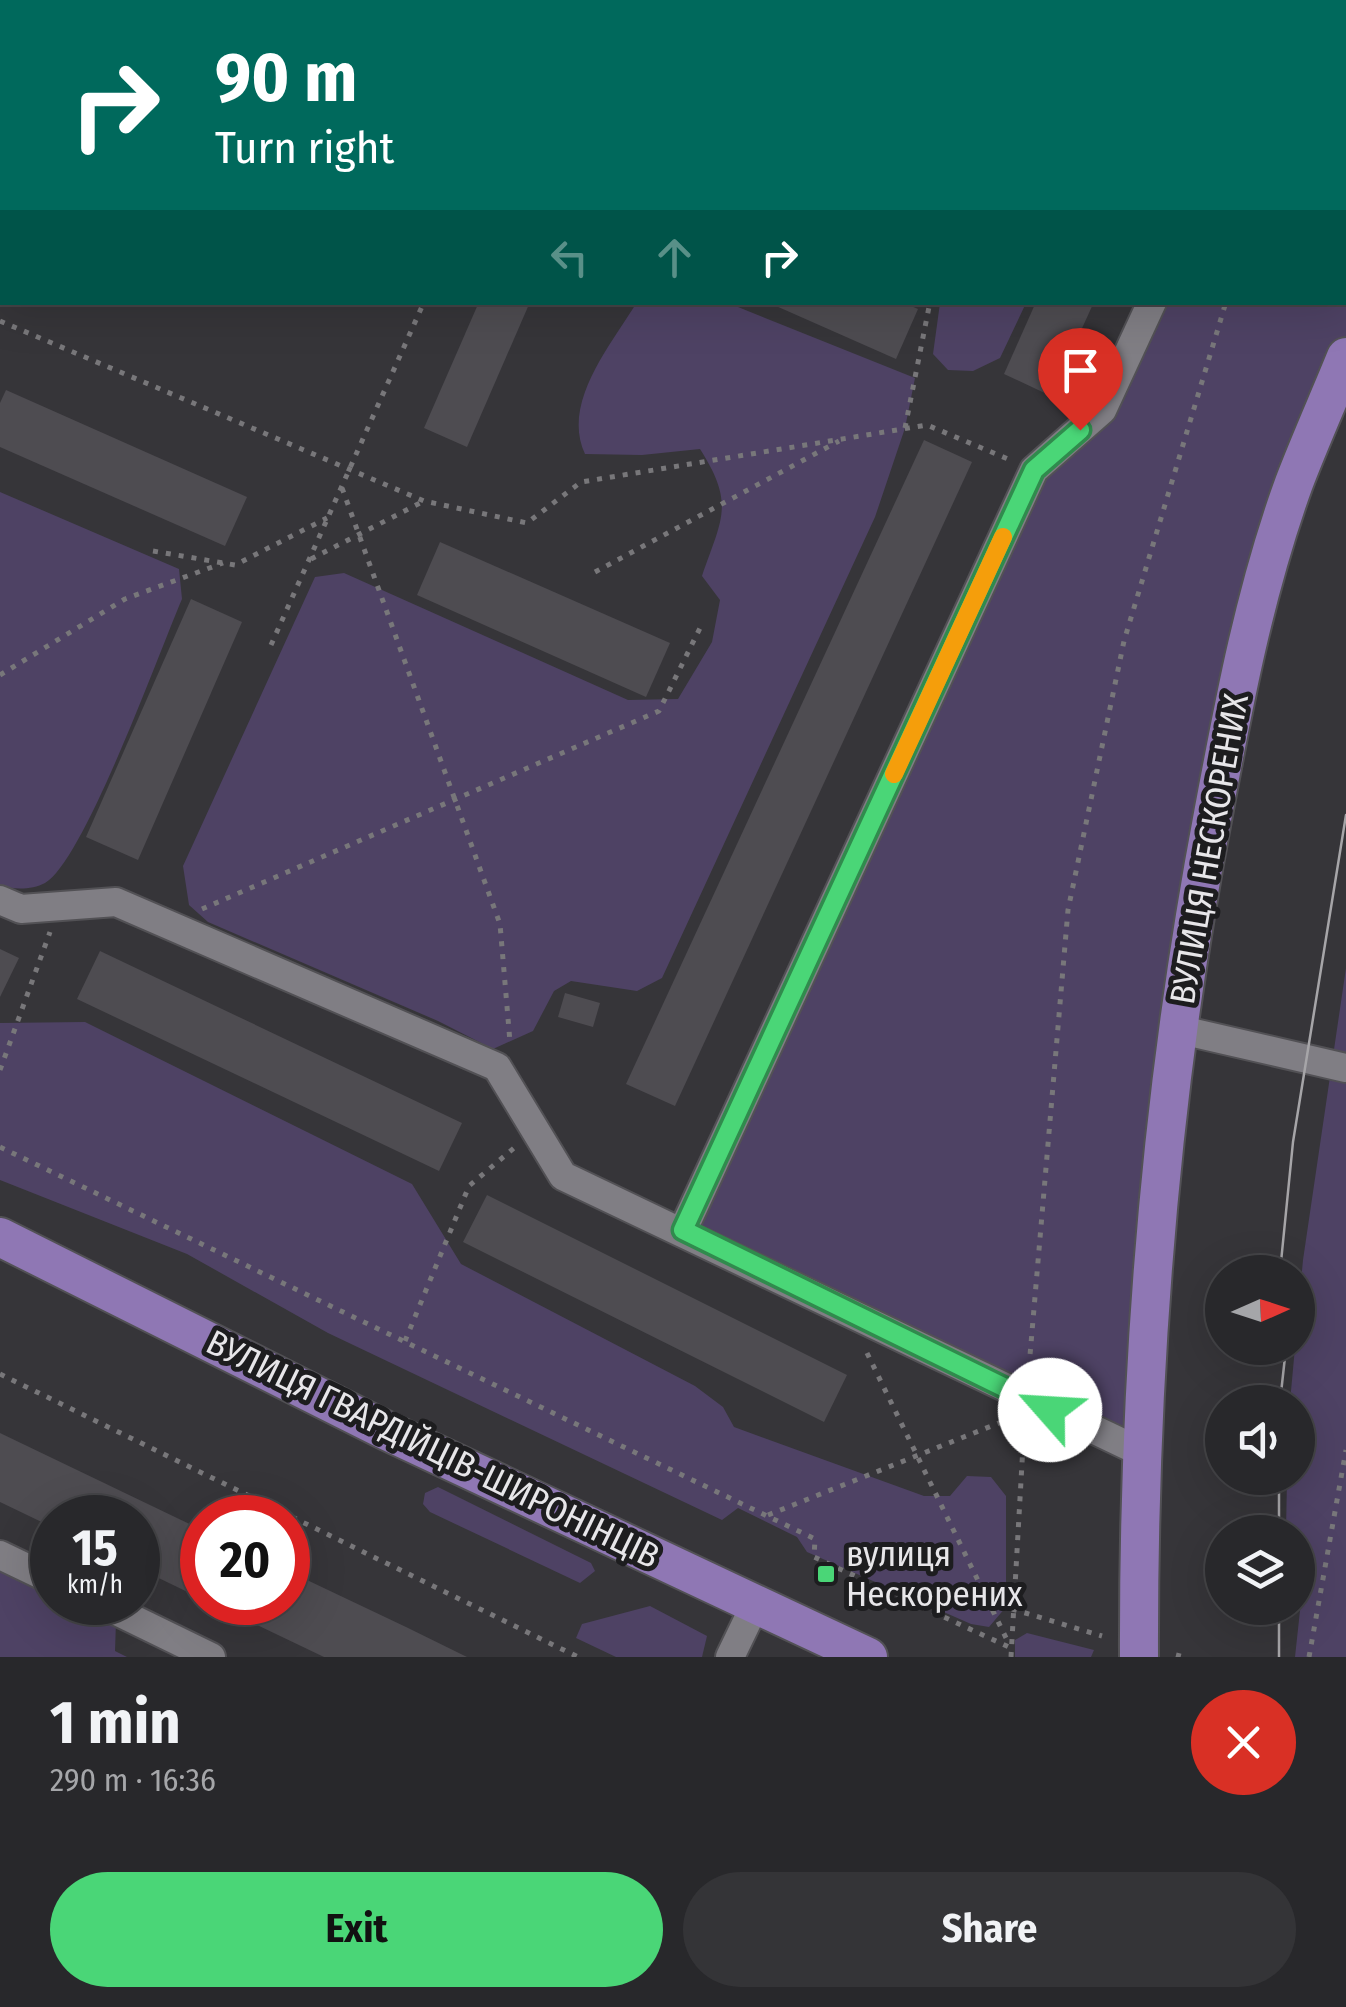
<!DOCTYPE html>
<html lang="en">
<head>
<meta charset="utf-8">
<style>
	:root { --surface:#28282b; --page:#343437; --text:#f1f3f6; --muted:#a5a6a9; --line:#444447; --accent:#4ad677 }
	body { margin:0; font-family:"Fira Sans Condensed",sans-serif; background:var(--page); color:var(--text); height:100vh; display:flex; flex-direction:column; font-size:38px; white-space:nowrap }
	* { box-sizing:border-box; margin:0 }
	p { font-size:32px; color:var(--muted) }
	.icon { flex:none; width:55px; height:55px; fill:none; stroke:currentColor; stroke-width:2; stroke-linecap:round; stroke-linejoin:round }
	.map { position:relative; height:1657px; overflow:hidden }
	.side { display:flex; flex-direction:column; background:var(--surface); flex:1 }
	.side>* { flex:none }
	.banner { position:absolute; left:0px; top:0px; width:1348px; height:305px; box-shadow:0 10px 40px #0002,0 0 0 2px var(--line); background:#00695c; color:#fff; overflow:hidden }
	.needle { width:65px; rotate:87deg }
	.controls { position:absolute; left:1205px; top:1255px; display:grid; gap:20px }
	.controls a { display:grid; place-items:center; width:110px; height:110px; border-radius:50%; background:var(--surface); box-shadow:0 10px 40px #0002,0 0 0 2px var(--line); font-size:50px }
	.speed { position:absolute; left:30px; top:1495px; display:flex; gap:20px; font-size:50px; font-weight:700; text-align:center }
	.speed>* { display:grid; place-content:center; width:130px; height:130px; border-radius:50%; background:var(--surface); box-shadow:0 10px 40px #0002,0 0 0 2px var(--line); line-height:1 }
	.speed small { font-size:25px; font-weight:400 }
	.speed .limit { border:15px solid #d22; background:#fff; color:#111 }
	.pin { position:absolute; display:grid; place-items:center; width:85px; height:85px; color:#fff; margin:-102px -42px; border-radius:50% 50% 50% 0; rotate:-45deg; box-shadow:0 0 10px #0007 }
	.pin .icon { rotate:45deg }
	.me { position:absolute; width:110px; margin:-55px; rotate:296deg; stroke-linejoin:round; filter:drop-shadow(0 0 8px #0008) }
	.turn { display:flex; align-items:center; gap:35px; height:210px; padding:0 50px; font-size:45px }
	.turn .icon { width:130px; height:130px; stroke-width:2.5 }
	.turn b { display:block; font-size:70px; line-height:85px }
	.lanes { display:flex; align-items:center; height:95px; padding:0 50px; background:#0003; justify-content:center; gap:50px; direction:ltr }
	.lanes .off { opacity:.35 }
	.round { display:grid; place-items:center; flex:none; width:105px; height:105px; border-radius:52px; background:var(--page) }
	.head { display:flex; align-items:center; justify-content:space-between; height:170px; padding:0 50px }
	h1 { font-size:60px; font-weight:700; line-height:75px }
	.action { display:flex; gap:20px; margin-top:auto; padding:20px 50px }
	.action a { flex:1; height:115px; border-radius:60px; background:var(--accent); color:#111; font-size:40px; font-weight:700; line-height:115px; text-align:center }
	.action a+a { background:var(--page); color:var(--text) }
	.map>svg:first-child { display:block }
	.green { fill:#4e4264 }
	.building { fill:#4e4c51 }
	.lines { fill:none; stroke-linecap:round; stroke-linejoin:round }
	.minor-casing { stroke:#525155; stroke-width:32 }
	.major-casing { stroke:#525155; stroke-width:42 }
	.path { stroke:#78777a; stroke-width:5; stroke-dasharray:5 8; stroke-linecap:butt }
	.minor { stroke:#807e84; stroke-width:28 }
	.major { stroke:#8f77b4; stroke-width:38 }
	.tram { stroke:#a6a5a8; stroke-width:2.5 }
	.route-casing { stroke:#308b4d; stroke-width:25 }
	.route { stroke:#4ad677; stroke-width:18 }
	.slow { stroke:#f59e0b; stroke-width:18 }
	.poi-dot { fill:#4ad677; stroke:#1d1d1f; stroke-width:4 }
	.labels { text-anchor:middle; stroke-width:10; stroke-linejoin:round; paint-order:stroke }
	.street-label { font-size:35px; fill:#e7e6e9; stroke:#1d1d1f }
	.poi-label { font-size:35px; fill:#e7e6e9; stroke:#1d1d1f; text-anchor:start }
</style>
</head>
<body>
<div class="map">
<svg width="1346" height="1657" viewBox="0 0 1346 1657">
	<rect width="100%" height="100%" fill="#363539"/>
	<g class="green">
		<polygon points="1291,0 1346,0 1346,357 1252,625 1139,1451 683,1230 1034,470 1102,410 1152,303 1345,302 1345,2"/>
		<path d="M637,302L728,303L915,378L905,428L875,517L662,978L637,991L571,981L554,991L533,1031L493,1049L438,1021L208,922L189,905L183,866L315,577L344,573L628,700L678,699L712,642L720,600L702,576C722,518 735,504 700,449L642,455L585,454C561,403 611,345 637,302Z"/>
		<polygon points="940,303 940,302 1026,303 1000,358 973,371 948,370 933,354"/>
		<path d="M0,492L179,569L182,599C160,650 84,861 45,883C32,890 12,890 0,885Z"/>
		<polygon points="1346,968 1346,1657 1295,1657 1302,1592 1298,1532 1286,1532 1287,1478 1298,1478 1298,1402 1290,1402 1303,1260"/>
		<polygon points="85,1022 412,1184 461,1264 695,1386 723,1407 734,1427 924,1496 950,1496 967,1476 991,1477 1006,1496 1006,1607 989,1627 971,1624 807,1552 797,1537 738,1508 722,1520 328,1333 187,1254 0,1180 0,1023"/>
		<polygon points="438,1487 591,1563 595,1571 580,1583 430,1512 423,1504 425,1493"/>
		<polygon points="0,1566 52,1591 52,1602 76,1603 116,1622 115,1651 127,1657 0,1657"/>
		<polygon points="650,1606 707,1636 702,1657 616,1657 576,1638 582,1624"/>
		<polygon points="1027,1633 1094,1650 1091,1657 1015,1657 1015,1640"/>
	</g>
	<g class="building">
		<polygon points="479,302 530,302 467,447 424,428"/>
		<polygon points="767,302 902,302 918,309 896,359"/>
		<polygon points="1036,302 1094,302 1051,396 1004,374"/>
		<polygon points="6,390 247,497 225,546 0,447 0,403"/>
		<polygon points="924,440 972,462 675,1106 626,1084"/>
		<polygon points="440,542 670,643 646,697 417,595"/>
		<polygon points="191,599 242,622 138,860 86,837"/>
		<polygon points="0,949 19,958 0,997"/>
		<polygon points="100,951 462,1123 439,1171 77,999"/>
		<polygon points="565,993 600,1003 593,1027 558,1017"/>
		<polygon points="487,1195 847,1375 824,1422 463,1242"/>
		<polygon points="0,1433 202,1530 202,1599 138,1568 138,1518 52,1518 52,1527 0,1502"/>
		<polygon points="288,1571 406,1627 467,1657 324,1657 209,1602 288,1602"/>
	</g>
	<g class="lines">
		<defs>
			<g id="minor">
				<polyline points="590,2 591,0"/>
				<polyline points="1290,2 1291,0"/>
				<polyline points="0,900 21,909 116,902 497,1067 563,1176 1139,1451"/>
				<polyline points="1177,1029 1346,1068"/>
				<polyline points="683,1230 1034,470 1102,410 1152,302"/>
				<polyline points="0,1555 52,1580"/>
				<polyline points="98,1602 211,1657"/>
				<polyline points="730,1657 756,1603"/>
			</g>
			<g id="major">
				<polyline points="0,1237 387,1431 868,1657"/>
				<path d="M1139,1657C1138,1374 1160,1092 1213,814C1234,702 1255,590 1294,483C1310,441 1329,399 1346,357"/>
			</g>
		</defs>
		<use href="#minor" class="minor-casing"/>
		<use href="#major" class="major-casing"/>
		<g class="path">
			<polyline points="6,2 7,0"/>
			<polyline points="1065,2 1071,0"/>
			<polyline points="1345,8 1346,6"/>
			<polyline points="0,15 2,9"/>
			<polyline points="1345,89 1346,89"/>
			<polyline points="0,321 424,501 527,523 581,482 927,425 1008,459"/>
			<polyline points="905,428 930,302"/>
			<polyline points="342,488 500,924 510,1042"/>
			<polyline points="153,551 235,565 327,518"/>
			<polyline points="311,559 424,501"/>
			<polyline points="595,572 839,441"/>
			<polyline points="271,645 424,302"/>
			<polyline points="0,675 125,599 223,563"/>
			<polyline points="202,909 659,711 702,624"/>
			<polyline points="0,1070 50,932"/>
			<polyline points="0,1147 815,1539 814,1557 1011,1648"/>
			<polyline points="405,1341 469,1186 514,1148"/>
			<polyline points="867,1353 1009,1644"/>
			<polyline points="1029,1367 1068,910 1124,641 1226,302"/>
			<polyline points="0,1374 578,1657"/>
			<polyline points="768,1515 1009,1419"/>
			<polyline points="1012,1609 1102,1636"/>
			<polyline points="1176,1655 1184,1657"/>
			<polyline points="1011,1657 1024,1428"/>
			<polyline points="1309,1657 1346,1450"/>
		</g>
		<use href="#minor" class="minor"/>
		<use href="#major" class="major"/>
		<g class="tram">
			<polyline points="1280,1272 1293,1142 1346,815"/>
			<polyline points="1280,1402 1286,1348"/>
			<polyline points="1279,1532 1279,1478"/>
			<polyline points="1279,1657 1279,1608"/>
		</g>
	</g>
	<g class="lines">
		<defs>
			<polyline id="route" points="1050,1410 683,1230 1034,470 1080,430"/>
		</defs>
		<use href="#route" class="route-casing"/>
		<use href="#route" class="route"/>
		<polyline class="slow" points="894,774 1003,537"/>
	</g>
	<rect class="poi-dot" x="816" y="1564" width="20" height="20" rx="5"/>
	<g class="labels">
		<g class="street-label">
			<text transform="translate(1209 849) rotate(-80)" y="12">ВУЛИЦЯ НЕСКОРЕНИХ</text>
			<text transform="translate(433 1449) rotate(26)" y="12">ВУЛИЦЯ ГВАРДІЙЦІВ-ШИРОНІНЦІВ</text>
		</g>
		<g class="poi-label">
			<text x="846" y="1566">вулиця<tspan x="846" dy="40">Нескорених</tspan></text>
		</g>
	</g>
</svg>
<div class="controls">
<a><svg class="needle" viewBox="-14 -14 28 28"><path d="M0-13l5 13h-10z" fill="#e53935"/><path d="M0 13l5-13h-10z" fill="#a5a6a9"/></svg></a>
<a><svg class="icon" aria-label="sound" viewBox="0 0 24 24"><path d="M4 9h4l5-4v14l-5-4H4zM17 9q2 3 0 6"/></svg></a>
<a><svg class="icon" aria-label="layers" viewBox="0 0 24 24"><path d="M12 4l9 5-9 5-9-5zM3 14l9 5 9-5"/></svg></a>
</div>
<div class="speed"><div>15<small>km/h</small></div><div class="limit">20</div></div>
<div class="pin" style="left:1080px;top:430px;background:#d93025"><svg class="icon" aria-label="arrive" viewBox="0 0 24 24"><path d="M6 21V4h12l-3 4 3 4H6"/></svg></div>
<svg class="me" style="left:1050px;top:1410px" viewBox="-20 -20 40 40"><circle r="19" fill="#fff"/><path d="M0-13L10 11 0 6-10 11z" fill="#4ad677"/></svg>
<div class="banner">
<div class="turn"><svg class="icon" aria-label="right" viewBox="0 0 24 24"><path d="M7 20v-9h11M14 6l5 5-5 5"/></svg><div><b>90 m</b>Turn right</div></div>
<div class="lanes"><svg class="icon off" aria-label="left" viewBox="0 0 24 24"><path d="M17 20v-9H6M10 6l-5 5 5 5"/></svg><svg class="icon off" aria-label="ahead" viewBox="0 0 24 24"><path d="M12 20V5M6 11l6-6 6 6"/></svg><svg class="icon" aria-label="right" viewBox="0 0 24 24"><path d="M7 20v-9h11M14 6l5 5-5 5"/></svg></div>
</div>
</div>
<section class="side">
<div class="head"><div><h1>1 min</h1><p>290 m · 16:36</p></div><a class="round" style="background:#d93025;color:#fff"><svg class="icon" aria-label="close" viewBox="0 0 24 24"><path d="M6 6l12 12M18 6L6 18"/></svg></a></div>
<div class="action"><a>Exit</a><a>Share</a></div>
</section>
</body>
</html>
